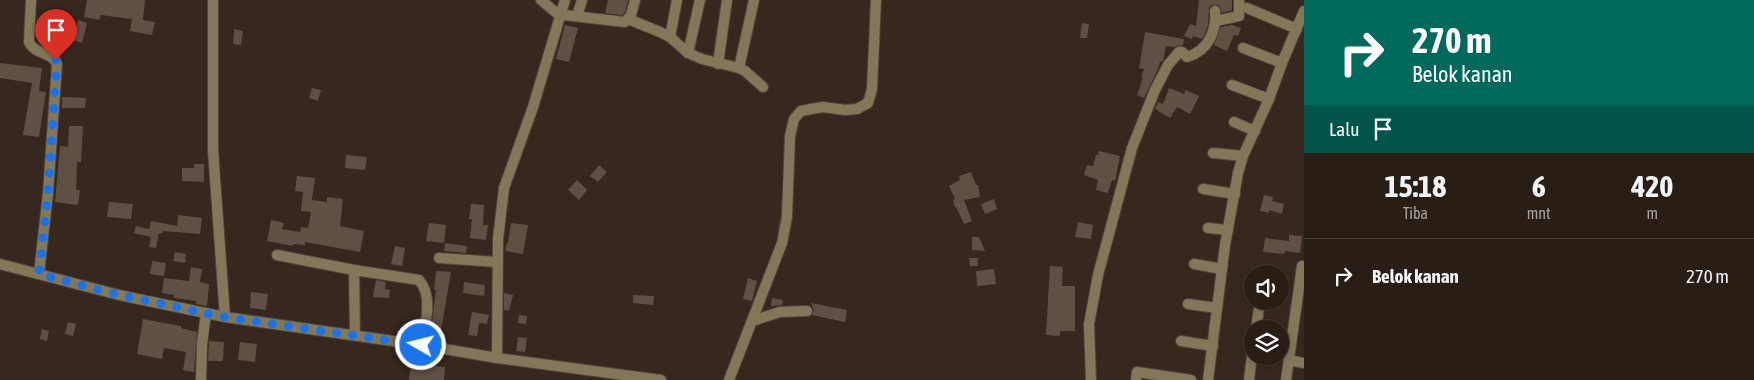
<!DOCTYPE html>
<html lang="id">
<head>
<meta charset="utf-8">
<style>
	:root { --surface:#281e16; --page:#30271f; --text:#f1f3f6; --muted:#a5a2a1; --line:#443c35 }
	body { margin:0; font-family:"Asap Condensed",sans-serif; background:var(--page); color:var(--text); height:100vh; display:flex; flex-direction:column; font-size:19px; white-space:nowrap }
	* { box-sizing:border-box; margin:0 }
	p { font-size:16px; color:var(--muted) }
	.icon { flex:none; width:28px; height:28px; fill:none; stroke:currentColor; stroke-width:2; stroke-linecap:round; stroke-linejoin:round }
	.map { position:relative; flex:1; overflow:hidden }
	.sheet { display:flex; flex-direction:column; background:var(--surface); width:450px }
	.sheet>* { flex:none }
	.top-card { background:#00695c; color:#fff; overflow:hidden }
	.tools { position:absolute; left:1244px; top:265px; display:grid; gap:10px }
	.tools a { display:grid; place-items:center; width:45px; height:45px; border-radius:50%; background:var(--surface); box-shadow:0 2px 8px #0003,0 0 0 1px var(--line); font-size:25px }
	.pin { position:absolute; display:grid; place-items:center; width:42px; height:42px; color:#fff; margin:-51px -21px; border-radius:50% 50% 50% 0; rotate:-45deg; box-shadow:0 0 5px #0007 }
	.pin .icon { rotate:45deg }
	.me { position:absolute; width:55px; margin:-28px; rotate:278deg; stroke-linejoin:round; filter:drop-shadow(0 0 4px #0008) }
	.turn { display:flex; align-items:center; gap:18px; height:105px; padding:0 25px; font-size:22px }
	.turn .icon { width:65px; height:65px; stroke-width:2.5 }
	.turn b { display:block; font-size:35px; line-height:42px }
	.then { display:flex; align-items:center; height:48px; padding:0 25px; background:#0003; gap:10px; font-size:19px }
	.eta { display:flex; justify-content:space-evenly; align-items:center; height:85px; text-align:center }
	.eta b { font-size:30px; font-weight:700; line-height:35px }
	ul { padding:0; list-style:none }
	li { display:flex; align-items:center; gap:15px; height:75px; padding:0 25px; border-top:1px solid var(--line) }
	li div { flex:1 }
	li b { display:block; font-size:19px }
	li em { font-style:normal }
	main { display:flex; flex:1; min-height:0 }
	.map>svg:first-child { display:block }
	.building { fill:#5f4f44 }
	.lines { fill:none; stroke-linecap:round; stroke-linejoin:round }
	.minor-casing { stroke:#52453c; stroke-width:12 }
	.minor { stroke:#837759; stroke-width:10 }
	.route { stroke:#1a73e8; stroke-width:9; stroke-dasharray:0 16.2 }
</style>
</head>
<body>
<main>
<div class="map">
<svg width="1304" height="380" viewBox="0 0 1304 380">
	<rect width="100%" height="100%" fill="#36281e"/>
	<g class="building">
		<polygon points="87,0 145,0 143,20 155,22 152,35 130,31 132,19 100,15 100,20 84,17"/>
		<polygon points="608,0 628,0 625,12 622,15 605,13"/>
		<polygon points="1199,0 1232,0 1232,10 1222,13 1219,5 1211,5 1209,8 1208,25 1204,36 1201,39 1193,36 1192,39 1184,36 1190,24 1196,26"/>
		<polygon points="78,20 87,23 82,43 73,40"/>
		<polygon points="1082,23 1089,24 1087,38 1080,38"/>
		<polygon points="565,25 578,28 569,62 556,59"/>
		<polygon points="1232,25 1241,28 1238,36 1234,35 1227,51 1214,45 1221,27"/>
		<polygon points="234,29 243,31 241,45 233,44"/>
		<polygon points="1145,32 1184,39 1183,45 1174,47 1166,46 1163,61 1160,62 1157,71 1144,98 1137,95 1143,78 1141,78 1144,69 1139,68"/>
		<polygon points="0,63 42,68 39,91 46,92 39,137 23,135 32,83 0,78"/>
		<polygon points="312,88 321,90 318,101 309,98"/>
		<polygon points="1169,88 1184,94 1186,90 1199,96 1190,114 1177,107 1170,118 1155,109 1158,102 1163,104"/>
		<polygon points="62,97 86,98 85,108 62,108"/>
		<polygon points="69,126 83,126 81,162 77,162 76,190 80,190 78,205 55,202 60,146 68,147"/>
		<polygon points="1099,151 1120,156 1115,181 1112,180 1108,193 1096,190 1098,180 1084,175 1087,165 1093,166 1096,155 1098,155"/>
		<polygon points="346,155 367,157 365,170 345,168"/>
		<polygon points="194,164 204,164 204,182 182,181 182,168 194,168"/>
		<polygon points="599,165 607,172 598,182 590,176"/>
		<polygon points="971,172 976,185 978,185 980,197 964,200 972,221 964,224 956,207 955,207 953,200 955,199 949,186 960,180 959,176"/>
		<polygon points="297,176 315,178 312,200 327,202 327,197 343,199 340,226 364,231 360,252 305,242 305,245 293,244 293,246 267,241 271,220 284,223 282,229 300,232 301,227 308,228 311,212 301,211 303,192 295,191"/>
		<polygon points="577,180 587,190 579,200 568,190"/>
		<polygon points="1264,195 1273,197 1272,201 1284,204 1282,214 1269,210 1269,213 1260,211"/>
		<polygon points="994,199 997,209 985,214 981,204"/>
		<polygon points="109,202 133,204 131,219 107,217"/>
		<polygon points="471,204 484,205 483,225 488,225 486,240 470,238 472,219 469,219"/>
		<polygon points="178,215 202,218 200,234 163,231 163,233 159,233 156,248 149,247 151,237 134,233 136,226 149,229 151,221 177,226"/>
		<polygon points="1078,222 1093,225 1091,239 1075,237"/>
		<polygon points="429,223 446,225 444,243 426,241"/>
		<polygon points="511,223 528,225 523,254 505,251 507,243 508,243"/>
		<polygon points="1289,235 1302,236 1300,253 1285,251 1284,254 1263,252 1265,238 1289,241"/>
		<polygon points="972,237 979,237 985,251 972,250"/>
		<polygon points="445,243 467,246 466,253 444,251"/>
		<polygon points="395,246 405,248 402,266 391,264"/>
		<polygon points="175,252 186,254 185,263 173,261"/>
		<polygon points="969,258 978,258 978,266 970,266"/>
		<polygon points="152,261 166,263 164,276 150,274"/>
		<polygon points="1050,266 1063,267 1062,286 1075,286 1075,331 1060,331 1060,336 1046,335"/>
		<polygon points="191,267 202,269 200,282 209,284 207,306 196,304 196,301 174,298 174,295 162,293 164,278 189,281"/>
		<polygon points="994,269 996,284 977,286 976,271"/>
		<polygon points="436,271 451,272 441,331 431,329 436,290 434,290"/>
		<polygon points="748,278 757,281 752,301 743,299"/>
		<polygon points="376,280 386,282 385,289 390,290 389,298 373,297"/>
		<polygon points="464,282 485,285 484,296 463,293"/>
		<polygon points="251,292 268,294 266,310 250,308"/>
		<polygon points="504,293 513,295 509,311 504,310"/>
		<polygon points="633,295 654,296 653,305 633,303"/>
		<polygon points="772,298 783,300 782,305 771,306"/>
		<polygon points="811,303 847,310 845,322 812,315 814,310"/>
		<polygon points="472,312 489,315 487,324 479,323 477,336 468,335"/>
		<polygon points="519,315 527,316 526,324 518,323"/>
		<polygon points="143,319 181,326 181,328 197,332 194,372 183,370 186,352 164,348 162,359 137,354"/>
		<polygon points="68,322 76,324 73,336 65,334"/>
		<polygon points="42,329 49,331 47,341 40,339"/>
		<polygon points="518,337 527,338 525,352 516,351"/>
		<polygon points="209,341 224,342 223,361 208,361"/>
		<polygon points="240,342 257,344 255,362 238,360"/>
		<polygon points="411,364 445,367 444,380 409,380"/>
	</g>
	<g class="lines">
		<defs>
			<g id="minor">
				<path d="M31,0L29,42C35,55 53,52 57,64L48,193L39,274"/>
				<polyline points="213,0 213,150 225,317"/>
				<polyline points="541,0 560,16 564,15 625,22 631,15 635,0"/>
				<polyline points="1247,8 1297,29"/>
				<polyline points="577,16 582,0"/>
				<polyline points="628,19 660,32 670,37 688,53 702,59 739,68 745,71 763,87"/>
				<polyline points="1216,21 1239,16 1239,0"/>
				<polyline points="670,37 677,0"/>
				<polyline points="1243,48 1282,63"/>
				<polyline points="688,53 700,0"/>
				<polyline points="718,64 727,0"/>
				<polyline points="739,68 754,0"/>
				<polyline points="1232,85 1269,99"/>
				<polyline points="1234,122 1255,131"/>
				<polyline points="1213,153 1243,156"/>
				<polyline points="1203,189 1235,194"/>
				<polyline points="1208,228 1228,230"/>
				<polyline points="277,255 354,270"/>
				<polyline points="439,258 497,262"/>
				<polyline points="0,264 119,295 225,317 421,345 497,358 661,380"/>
				<polyline points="1194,264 1222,269"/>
				<polyline points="1264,274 1264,272"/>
				<polyline points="1188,304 1217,308"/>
				<polyline points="752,321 780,312 807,311"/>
				<polyline points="1256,329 1260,301"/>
				<path d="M355,335L354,270L419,280C434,297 425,325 421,345"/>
				<polyline points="1181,341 1213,346"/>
				<polyline points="497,358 498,239 504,188 533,107 565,0"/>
				<polyline points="1289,360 1304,363"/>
				<polyline points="201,380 202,344 206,313"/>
				<polyline points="729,380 782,243 787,217 790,136 794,119 801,111 811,109 823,107 845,110 857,109 868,103 872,89 876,0"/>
				<path d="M1091,380L1089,324L1098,275L1132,148L1155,90L1168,65L1179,52H1182L1187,57C1208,51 1217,31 1215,11"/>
				<polyline points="1136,380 1137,372 1191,380"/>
				<polyline points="1208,380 1225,245 1238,173 1243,156 1269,99 1282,63 1304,11"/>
				<polyline points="1249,380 1252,355"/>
				<polyline points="1286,380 1302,266"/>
			</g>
		</defs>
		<use href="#minor" class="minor-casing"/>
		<use href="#minor" class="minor"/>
	</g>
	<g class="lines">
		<polyline class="route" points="56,60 56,75 48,193 39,274 119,295 224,317 421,345"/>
	</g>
</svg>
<div class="tools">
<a><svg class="icon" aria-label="sound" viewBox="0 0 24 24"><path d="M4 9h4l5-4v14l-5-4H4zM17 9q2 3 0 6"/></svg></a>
<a><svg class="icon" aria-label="layers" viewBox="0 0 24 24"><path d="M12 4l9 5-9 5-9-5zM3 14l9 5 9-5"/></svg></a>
</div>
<div class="pin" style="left:56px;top:60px;background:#d93025"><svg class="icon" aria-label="arrive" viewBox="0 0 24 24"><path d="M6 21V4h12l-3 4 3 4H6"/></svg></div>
<svg class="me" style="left:421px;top:345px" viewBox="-20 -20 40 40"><circle r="17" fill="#1a73e8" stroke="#fff" stroke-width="3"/><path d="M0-11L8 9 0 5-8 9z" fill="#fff"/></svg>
</div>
<section class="sheet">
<div class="top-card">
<div class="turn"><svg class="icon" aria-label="right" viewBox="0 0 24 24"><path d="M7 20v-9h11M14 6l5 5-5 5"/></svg><div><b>270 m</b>Belok kanan</div></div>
<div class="then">Lalu<svg class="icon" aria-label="arrive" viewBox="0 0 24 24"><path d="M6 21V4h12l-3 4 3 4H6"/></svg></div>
</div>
<div class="eta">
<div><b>15:18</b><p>Tiba</p></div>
<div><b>6</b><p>mnt</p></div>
<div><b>420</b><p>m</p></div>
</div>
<ul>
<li><svg class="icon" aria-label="right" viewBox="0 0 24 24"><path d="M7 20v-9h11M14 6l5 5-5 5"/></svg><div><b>Belok kanan</b></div><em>270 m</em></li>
</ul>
</section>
</main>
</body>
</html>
